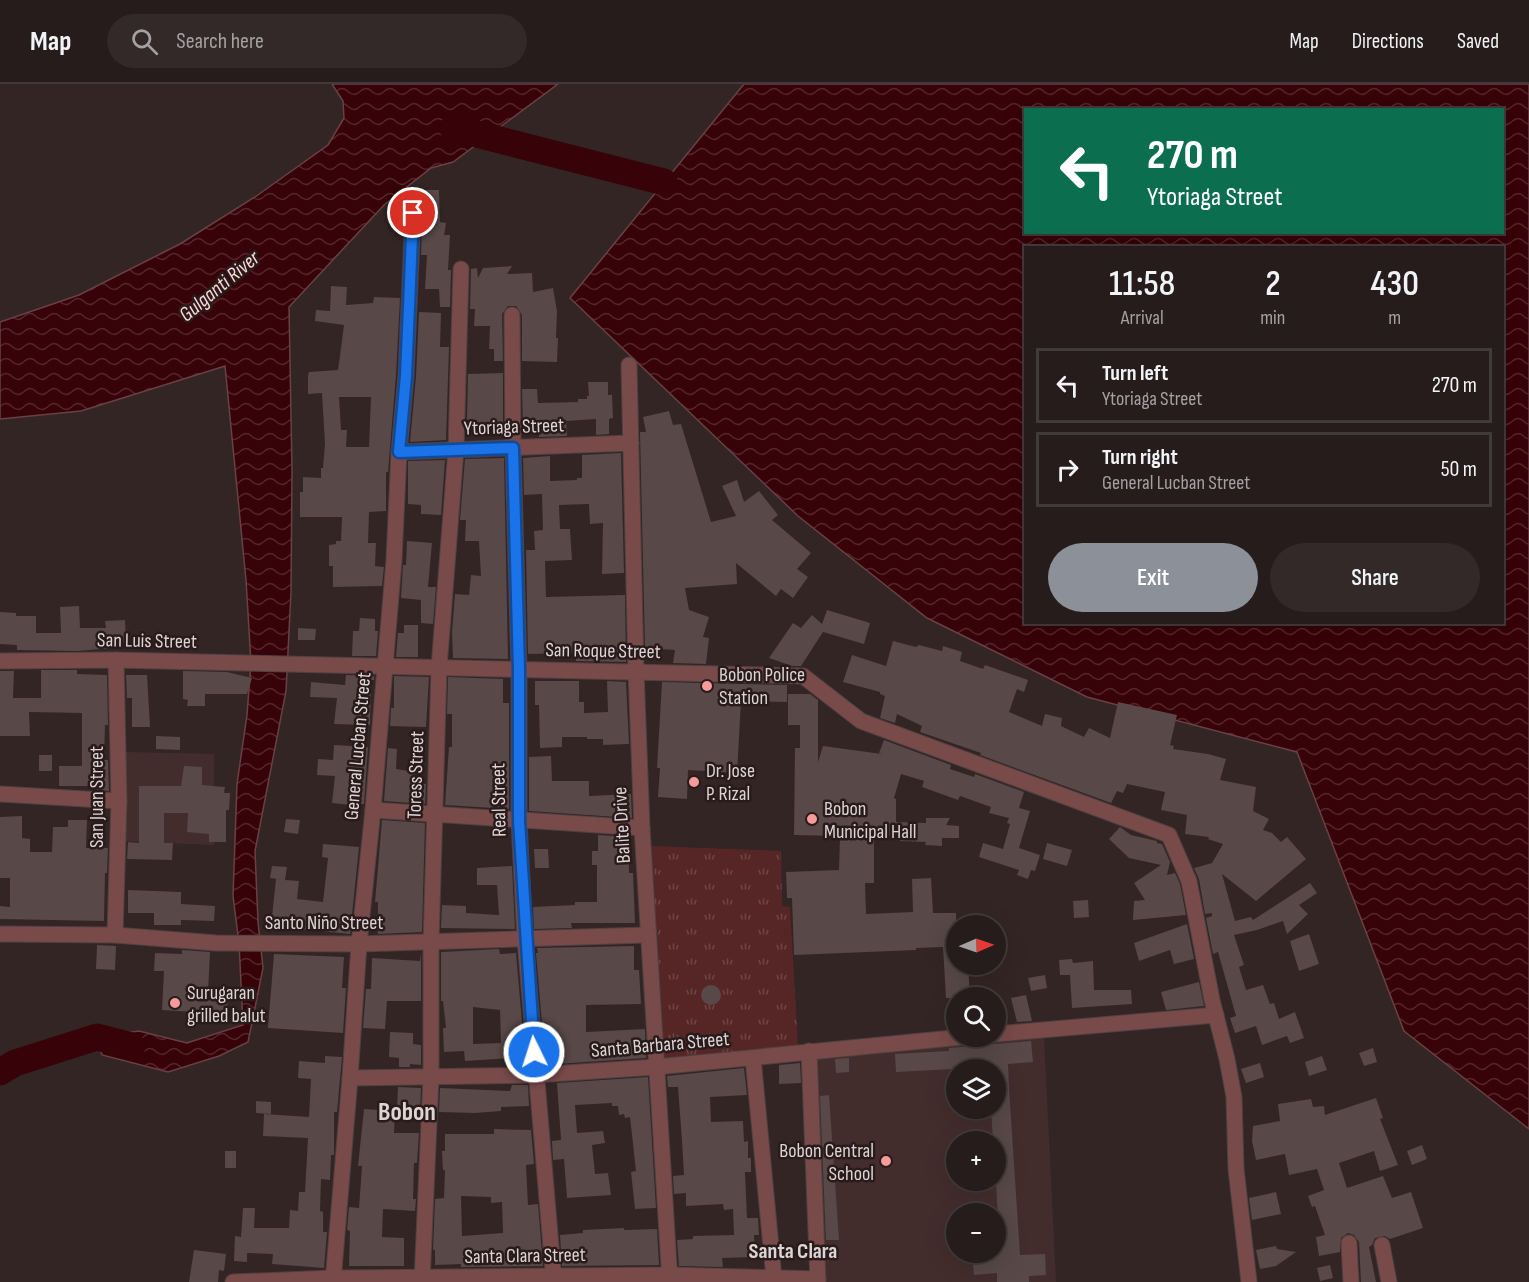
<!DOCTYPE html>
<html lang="en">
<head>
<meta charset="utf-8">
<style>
	:root { --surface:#261c1b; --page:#322928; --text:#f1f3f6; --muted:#a4a1a3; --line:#423a3a; --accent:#8c9099 }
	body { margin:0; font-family:"Sofia Sans Condensed",sans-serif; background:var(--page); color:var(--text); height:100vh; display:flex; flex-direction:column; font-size:22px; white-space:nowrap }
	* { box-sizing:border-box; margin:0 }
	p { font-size:20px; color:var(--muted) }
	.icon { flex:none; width:33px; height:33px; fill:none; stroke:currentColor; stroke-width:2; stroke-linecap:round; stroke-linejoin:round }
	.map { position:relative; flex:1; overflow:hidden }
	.side { position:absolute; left:1024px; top:162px; width:480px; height:378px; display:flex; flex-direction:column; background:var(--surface); border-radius:0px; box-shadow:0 6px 24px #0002,0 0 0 2px var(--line) }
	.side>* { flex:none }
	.top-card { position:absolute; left:1024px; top:24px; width:480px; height:126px; border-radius:0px; box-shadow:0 6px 24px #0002,0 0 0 2px var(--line); background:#0b6e4f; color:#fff; overflow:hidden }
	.needle { width:39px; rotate:88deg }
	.tools { position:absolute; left:946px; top:831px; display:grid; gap:12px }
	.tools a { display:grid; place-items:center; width:60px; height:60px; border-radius:50%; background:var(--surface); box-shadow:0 6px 24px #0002,0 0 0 2px var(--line); font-size:30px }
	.pin { position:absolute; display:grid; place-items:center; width:51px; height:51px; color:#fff; margin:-26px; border:3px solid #fff; border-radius:50%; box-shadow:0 2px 6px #0007 }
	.me { position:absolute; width:66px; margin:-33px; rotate:356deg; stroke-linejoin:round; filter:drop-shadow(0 0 4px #0008) }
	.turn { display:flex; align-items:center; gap:21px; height:126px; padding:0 24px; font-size:27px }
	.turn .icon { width:78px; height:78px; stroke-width:2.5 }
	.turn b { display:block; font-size:42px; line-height:51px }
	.eta { display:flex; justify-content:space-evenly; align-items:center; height:102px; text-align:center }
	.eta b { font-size:36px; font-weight:600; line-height:42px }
	.primary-button { display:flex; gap:12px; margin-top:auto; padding:12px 24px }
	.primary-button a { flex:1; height:69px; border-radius:36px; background:var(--accent); color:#fff; font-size:24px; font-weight:600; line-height:69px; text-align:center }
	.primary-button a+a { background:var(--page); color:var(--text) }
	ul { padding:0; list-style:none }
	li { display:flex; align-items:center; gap:18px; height:75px; margin:0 12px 9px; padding:0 12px; border:3px solid var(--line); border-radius:0px }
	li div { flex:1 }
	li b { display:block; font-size:22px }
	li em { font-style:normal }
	header { display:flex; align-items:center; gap:36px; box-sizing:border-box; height:84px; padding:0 30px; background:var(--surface); border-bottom:2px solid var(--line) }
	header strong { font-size:28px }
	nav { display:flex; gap:33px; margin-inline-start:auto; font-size:21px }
	.search { width:420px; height:54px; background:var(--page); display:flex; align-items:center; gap:15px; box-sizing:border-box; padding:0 21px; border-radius:33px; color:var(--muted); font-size:22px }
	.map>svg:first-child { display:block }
	.built { fill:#422d2c; fill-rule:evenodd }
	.park { fill:url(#park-tufts) }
	.water { fill:url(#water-waves); stroke:#694145; stroke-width:1.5; fill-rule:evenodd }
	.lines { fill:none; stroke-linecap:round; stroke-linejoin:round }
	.river { stroke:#370208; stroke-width:27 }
	.building { fill:#584848; fill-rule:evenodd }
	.minor-casing { stroke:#4e4140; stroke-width:17 }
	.minor { stroke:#794a4a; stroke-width:15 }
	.route-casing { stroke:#114b97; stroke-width:15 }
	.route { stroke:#1a73e8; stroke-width:10 }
	.poi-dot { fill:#f59b99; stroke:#291b1b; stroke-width:2 }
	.labels { text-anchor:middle; stroke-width:5; stroke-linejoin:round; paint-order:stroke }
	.street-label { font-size:20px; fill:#ded4d3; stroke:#291b1b }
	.poi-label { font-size:20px; fill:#ded4d3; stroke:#291b1b; text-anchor:start }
	.water-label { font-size:21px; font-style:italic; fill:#fed6d4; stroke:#291b1b }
	.quarter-label { font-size:22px; font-weight:bold; fill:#ded4d3; stroke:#291b1b }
	.district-label { font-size:26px; font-weight:bold; fill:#ded4d3; stroke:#291b1b }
</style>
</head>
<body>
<header>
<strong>Map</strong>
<div class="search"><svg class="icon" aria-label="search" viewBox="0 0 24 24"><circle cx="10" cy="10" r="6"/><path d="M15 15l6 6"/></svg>Search here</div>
<nav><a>Map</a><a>Directions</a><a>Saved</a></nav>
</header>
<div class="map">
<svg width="1529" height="1198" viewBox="0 0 1529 1198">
	<defs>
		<pattern id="park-tufts" width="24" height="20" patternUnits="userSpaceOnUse" patternTransform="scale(1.5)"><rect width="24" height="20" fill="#562627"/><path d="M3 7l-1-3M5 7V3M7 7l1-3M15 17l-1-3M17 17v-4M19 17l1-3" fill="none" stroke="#6e4545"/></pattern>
		<pattern id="water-waves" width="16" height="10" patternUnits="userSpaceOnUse" patternTransform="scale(1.5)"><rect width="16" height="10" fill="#370208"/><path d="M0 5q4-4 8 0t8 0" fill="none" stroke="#54262b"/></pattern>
	</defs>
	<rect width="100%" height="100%" fill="#332524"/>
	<g class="built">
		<polygon points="126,668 214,670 214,761 124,757"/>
		<path d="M1044,953L1056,1198H820L812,971ZM957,986H996V1024H957ZM957,1058H996V1096H957ZM957,1130H996V1168H957Z"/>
	</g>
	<polygon class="park" points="651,762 781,767 782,822 790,823 798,962 663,974"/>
	<g class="water">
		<polygon points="332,0 558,0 453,78 431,84 384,121 289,223 292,387 291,508 286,607 255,767 258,838 263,884 248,958 219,972 168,988 102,971 97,953 139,947 187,959 243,941 239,859 233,812 237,700 247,631 251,579 246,496 225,282 81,327 0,335 0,238 79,211 180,160 255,113 328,61 344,34 343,17"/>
		<path d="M744,0H1529V1045L1404,947L1297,668L1087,613L927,534L798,432L570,214ZM1026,26H1503V148H1026ZM1026,164H1503V538H1026Z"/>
	</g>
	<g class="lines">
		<g class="river">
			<polyline points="453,44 664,98"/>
			<polyline points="0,988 15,979 97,953 132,962"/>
		</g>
	</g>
	<g class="building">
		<polygon points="423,106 439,106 440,138 446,139 444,151 450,151 448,186 451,186 450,223 440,223 439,205 425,205 427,171 421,171"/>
		<polygon points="512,182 507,190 532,189 533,208 553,204 557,227 556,254 558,254 557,278 522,277 522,231 516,222 508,222 502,230 503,277 494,277 494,265 489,265 490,242 474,242 475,225 470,225 471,185 477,184 478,194 483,184"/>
		<path d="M331,202L347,203L346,221L373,219L374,213L400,214L396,291L388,388H386V427L369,428L368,459H376L375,482L384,483L382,502L333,503V482H329V461L336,460V457H341L342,433H300V408H303V393L321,394V384H323L325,360L322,309L308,310V292L309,288L338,286L340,272L344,241L315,237L316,226L330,227ZM339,313H371L369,363H346L347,346H341Z"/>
		<polygon points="419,228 441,229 440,263 449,263 446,356 410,358 416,292"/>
		<polygon points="503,289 503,341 495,341 495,349 473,350 472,336 467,336 468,290"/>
		<polygon points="588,298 608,298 608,311 612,311 613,334 609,335 609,350 596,351 596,335 566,337 567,352 539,353 539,342 523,342 522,305 537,305 538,319 578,318 578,315 587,315 587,312 589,312"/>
		<polygon points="669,327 673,341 681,340 711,438 736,432 722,402 737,396 744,418 759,407 778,431 772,436 811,469 797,485 808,493 793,514 781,505 776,512 736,479 737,500 685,504 689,526 709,533 703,553 709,554 706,580 673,579 675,566 645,564 640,348 646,348 643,333"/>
		<polygon points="621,369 624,489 602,490 603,439 590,440 589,420 559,421 560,445 570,445 572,476 545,477 546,513 625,511 626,578 576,577 576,569 528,570 526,466 535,466 534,447 543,446 542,410 524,411 523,374 550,372 550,397 577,396 577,394 582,394 582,371"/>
		<polygon points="504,374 508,575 453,574 452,548 455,510 469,511 471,491 481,492 479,457 465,457 466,436 460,436 465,375"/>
		<polygon points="445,376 441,431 421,430 421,421 408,420 408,377"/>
		<polygon points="407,457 432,459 428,503 436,503 433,540 421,539 421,516 401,514 403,481 406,481"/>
		<polygon points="79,522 80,544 106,544 105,537 125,536 126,558 114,559 114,564 77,567 17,566 17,561 0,560 0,528 16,529 16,532 36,532 36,549 61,549 60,523"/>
		<polygon points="827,526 870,539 864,560 823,548 801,582 792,582 769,574 793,539 801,544 812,531 822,540"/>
		<polygon points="360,534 375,535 375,547 378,547 376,572 352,572 353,547 359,547"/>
		<polygon points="404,541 418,541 418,573 396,573 398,549 404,549"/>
		<polygon points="298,544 316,545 315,556 298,556"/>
		<polygon points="893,557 916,563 919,561 942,567 943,562 962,568 960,577 983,585 985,581 1028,596 1024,608 1017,605 1009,628 1042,642 1045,630 1062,634 1061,642 1084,653 1089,644 1110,654 1118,618 1177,631 1170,661 1174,662 1173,665 1208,670 1226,675 1220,696 1256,703 1253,727 1269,735 1263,746 1272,749 1281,758 1287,753 1306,775 1256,817 1222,790 1235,837 1251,833 1253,836 1310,799 1317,809 1299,821 1308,830 1287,850 1283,837 1257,846 1234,851 1244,881 1239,883 1246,906 1263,901 1270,920 1274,919 1279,935 1295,928 1304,954 1290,959 1287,952 1262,961 1256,942 1235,949 1230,934 1236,932 1218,868 1213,870 1206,834 1212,832 1212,829 1205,830 1199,795 1194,784 1212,779 1223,760 1208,755 1209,753 1185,750 1187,731 1161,726 1165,708 1127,700 1123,709 1117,707 1111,719 980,671 981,669 920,648 922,642 897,630 895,639 880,634 885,612 880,610 880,608 843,598 852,571 886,582"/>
		<polygon points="41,586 77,586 77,590 107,591 108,641 105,641 104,676 108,676 109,707 97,706 97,702 59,702 59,682 82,682 82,629 29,628 30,652 0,652 0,587 14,587 13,614 41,614"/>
		<polygon points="183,587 227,588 252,594 247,610 205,610 205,622 187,622 188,616 183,615"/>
		<polygon points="126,591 147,591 150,643 132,643 132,614 127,614"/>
		<polygon points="346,591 374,592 374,596 371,596 370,641 334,640 337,614 310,613 311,598 345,601"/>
		<polygon points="394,592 429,593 426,643 390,642 391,624 394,624"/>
		<polygon points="448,593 503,595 503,619 509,619 509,725 445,721 449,663 452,663 452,630 447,630"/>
		<polygon points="535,597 579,597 579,618 584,618 584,629 608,628 607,597 626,598 629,660 603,661 603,655 587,655 587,653 562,653 562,663 540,664 539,621 535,621"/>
		<polygon points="662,598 787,601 787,618 741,617 737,689 688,686 687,715 658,713 660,684 657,684"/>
		<polygon points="788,610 810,610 818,616 818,678 823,662 882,670 879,669 884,656 951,681 950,685 974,693 975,690 1024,708 1019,724 1030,727 1019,764 1040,771 1035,787 1031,786 1028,795 1017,791 1019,786 979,773 983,759 1003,765 1010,740 1007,739 1009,734 989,729 991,723 960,712 958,716 922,703 924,697 901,690 894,714 896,715 896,738 926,739 926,734 950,734 946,741 959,742 959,754 942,754 942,762 925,761 926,758 899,757 899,752 874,751 874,799 865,799 866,830 913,828 912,795 931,794 933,829 956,829 957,880 968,880 970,914 946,914 943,863 916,864 916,866 794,871 792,814 787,814 786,788 839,786 840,752 794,751 795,664 800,664 800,641 788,641"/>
		<polygon points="156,652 180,653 180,666 156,665"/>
		<polygon points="334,661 368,663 364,720 360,720 360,722 332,719 335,692 317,691 318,675 333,676"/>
		<polygon points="388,664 397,665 396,685 415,688 414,699 426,700 425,720 384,717"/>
		<rect x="39" y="671" width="13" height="16"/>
		<polygon points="551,672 552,697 589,697 589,712 631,710 632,734 529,727 529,673"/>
		<polygon points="184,682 202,683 202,701 225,703 224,709 230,709 229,726 226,726 226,758 209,758 209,750 187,748 188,729 164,729 164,759 173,759 172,776 127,775 128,758 139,759 139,702 181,702"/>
		<polygon points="22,732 22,754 30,755 30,768 52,768 53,743 68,743 68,736 87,736 86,764 108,764 107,789 105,789 104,837 0,835 0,822 10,823 10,794 0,794 0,733"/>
		<polygon points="286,735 300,736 298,750 284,748"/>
		<polygon points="382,736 425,739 422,848 378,850 378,818 375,818"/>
		<polygon points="1120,743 1131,751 1157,757 1157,759 1162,760 1170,778 1167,791 1175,789 1180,800 1186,831 1133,836 1134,817 1145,816 1134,799 1161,781 1129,774 1109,755"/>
		<polygon points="598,751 628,753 629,789 633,789 635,839 571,839 572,844 534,845 533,823 575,821 575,818 597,818 597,781 592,781 592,767 598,767"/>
		<polygon points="1047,759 1072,766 1067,782 1043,775"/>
		<polygon points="323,760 359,763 350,850 271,842 276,795 284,796 270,794 272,782 287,783 285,796 299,797 297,815 323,818 328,774 322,773"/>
		<polygon points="534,765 548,765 549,784 535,784"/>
		<polygon points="512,782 515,845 441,844 442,821 466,822 466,829 499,831 497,801 477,801 477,784"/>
		<polygon points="128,806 181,808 181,820 215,822 214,837 181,836 181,841 154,841 154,829 128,829"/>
		<polygon points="1088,816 1089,833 1074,834 1073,817"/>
		<polygon points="1187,840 1194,875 1174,880 1170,866 1139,877 1134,859"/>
		<polygon points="1309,850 1319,880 1299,887 1290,857"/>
		<polygon points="97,861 116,862 115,886 96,885"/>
		<polygon points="634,862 634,886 639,886 641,920 586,921 586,948 645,945 646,974 555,980 554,963 544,963 536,869 538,869 537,864"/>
		<path d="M499,865L500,870L516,869L525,973L465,977L464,967L444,968L443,944H446L443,917H441V868ZM473,923L500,926L501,959L473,960Z"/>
		<polygon points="182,866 210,868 208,908 228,910 227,930 162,926 164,887 154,887 155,869 182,870"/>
		<polygon points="421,869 421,917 387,917 385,945 363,944 366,905 371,905 372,874 420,877"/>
		<polygon points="274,870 344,873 342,904 346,904 343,949 268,944"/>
		<polygon points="1072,875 1073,879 1093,877 1094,906 1131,906 1132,920 1072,924 1070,891 1060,891 1059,876"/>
		<polygon points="1045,891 1047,904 1031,907 1028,894"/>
		<polygon points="1199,898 1204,922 1166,926 1161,908"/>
		<circle cx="711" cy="911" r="10"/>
		<polygon points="1026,911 1032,937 1017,938 1011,914"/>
		<polygon points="390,948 413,949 413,960 421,961 421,981 410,980 410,983 399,983 399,974 389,973"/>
		<polygon points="1031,957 1033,978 1008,980 1009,1004 1020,1171 1045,1170 1046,1191 1029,1192 1029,1198 997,1198 997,1189 974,1191 972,1168 1000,1168 996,1100 996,1058 993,1058 991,1024 996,1024 996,986 990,986 990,983 896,988 895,970 949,967 949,964 974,962 979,959 983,961"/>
		<polygon points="1373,964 1377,978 1364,982 1359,969"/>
		<polygon points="325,972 342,973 337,1028 334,1028 334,1071 331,1071 330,1096 321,1095 320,1127 323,1128 323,1148 327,1148 324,1184 272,1180 273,1170 247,1169 247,1178 234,1177 235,1152 241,1153 243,1124 255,1124 254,1144 289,1144 290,1126 298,1127 299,1108 305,1108 308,1054 263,1052 264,1030 309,1033 311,995 298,994 299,977 325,979"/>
		<polygon points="1322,972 1327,986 1309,992 1305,978"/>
		<polygon points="849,974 849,988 836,989 835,975"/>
		<polygon points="800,979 801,999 779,1000 779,981"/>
		<polygon points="1260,979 1264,993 1246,999 1241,985"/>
		<polygon points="744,984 747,1011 710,1013 711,1038 743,1037 744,1058 748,1057 748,1074 751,1074 751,1088 745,1088 747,1134 758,1134 759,1151 754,1151 755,1173 722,1174 723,1183 679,1182 677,1156 693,1155 693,1152 734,1151 733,1125 724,1126 723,1120 686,1122 686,1109 674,1110 673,1092 684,1091 682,1057 678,1003 668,1003 667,992"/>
		<polygon points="648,993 656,1124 635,1125 631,1088 636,1087 630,1033 625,1034 624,1030 619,1031 618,1022 612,1022 612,1019 575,1021 577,1049 603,1047 605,1059 592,1061 595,1090 608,1089 611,1111 567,1114 564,1075 553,1076 552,1057 561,1056 557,999"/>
		<polygon points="512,1001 528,1001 529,1022 501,1023 501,1027 475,1029 439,1028 440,1004 510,1007"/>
		<polygon points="398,1003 421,1004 420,1027 397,1026"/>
		<polygon points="829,1011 839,1156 826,1156 820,1012"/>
		<polygon points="1376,1014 1383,1034 1380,1035 1398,1081 1380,1087 1374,1067 1339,1079 1347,1104 1383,1092 1392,1114 1411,1108 1423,1144 1390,1155 1385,1152 1375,1154 1372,1161 1369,1163 1376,1198 1361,1198 1359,1158 1354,1151 1348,1149 1341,1154 1340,1168 1319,1172 1316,1153 1325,1151 1315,1122 1312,1123 1308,1112 1324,1106 1317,1085 1289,1091 1285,1070 1256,1076 1252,1057 1253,1042 1280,1037 1278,1020 1311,1015 1313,1023 1324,1022 1325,1031"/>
		<polygon points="256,1017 271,1018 271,1030 256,1029"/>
		<polygon points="364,1025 395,1027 394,1049 419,1049 417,1079 414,1079 413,1115 416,1115 415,1127 383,1125 382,1153 404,1154 404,1182 349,1182 350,1147 347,1146 349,1123 359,1124 362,1082 358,1082"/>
		<path d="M494,1045L531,1046L534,1080L526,1081L528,1121L538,1120L543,1182L461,1183V1180L435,1181V1166H433L435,1115L444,1114L445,1086H443L442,1067H445V1050H494ZM461,1112L491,1113V1119L502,1118L503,1149L462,1152Z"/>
		<polygon points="1422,1061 1427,1075 1412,1081 1407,1067"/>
		<rect x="225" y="1067" width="11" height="17"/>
		<polygon points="1276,1108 1281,1130 1252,1136 1249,1114"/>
		<polygon points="624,1144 624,1146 657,1145 659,1181 562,1182 560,1151 583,1149 583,1146"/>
		<polygon points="1276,1162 1277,1165 1296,1168 1276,1182 1260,1185 1256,1166"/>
		<polygon points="194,1166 226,1170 224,1187 219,1186 218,1198 189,1198"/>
		<polygon points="1330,1181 1333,1194 1320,1197 1317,1184"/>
	</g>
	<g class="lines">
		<defs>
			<g id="minor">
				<polyline points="512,231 513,364 519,587 519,737 525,855 554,1198"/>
				<polyline points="629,281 636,587 642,744 670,1198"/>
				<polyline points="399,368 631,359"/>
				<polyline points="0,577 116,576 803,592 861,637 1169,751 1189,797 1212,916 1227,975 1234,1013 1236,1085 1249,1198"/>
				<polyline points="0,710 119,717"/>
				<polyline points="373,726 642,744"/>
				<polyline points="0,850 115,851 216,859 359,860 647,851"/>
				<polyline points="115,851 119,717 116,576"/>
				<polyline points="996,950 1216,931"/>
				<polyline points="809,967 818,1198"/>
				<polyline points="753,974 774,1194"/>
				<polyline points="350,994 535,991 656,983 973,952"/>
				<polyline points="1349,1159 1351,1198"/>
				<polyline points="1382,1161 1389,1198"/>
				<polyline points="233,1198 333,1194 669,1191 818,1195"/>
				<polyline points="333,1198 350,994 359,860 373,726 394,476 399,368 406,292 413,129"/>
				<polyline points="422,1198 431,993 431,859 439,584 456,365 461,185"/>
			</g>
		</defs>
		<use href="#minor" class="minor-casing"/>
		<use href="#minor" class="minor"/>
	</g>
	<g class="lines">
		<defs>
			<polyline id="route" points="413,129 406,292 399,368 513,364 519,586 519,737 534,968"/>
		</defs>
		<use href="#route" class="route-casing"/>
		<use href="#route" class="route"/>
	</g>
	<g class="poi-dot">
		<circle cx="707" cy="602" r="6"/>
		<circle cx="694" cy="698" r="6"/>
		<circle cx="812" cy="735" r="6"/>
		<circle cx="175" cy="919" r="6"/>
		<circle cx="886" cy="1077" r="6"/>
	</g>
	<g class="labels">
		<g class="street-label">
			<text transform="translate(514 342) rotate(-2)" y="7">Ytoriaga Street</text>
			<text transform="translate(147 556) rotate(1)" y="7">San Luis Street</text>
			<text transform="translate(603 566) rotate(1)" y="7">San Roque Street</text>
			<text transform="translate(357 662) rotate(-85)" y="7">General Lucban Street</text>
			<text transform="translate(415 691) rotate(-88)" y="7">Toress Street</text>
			<text transform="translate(96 713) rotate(-90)" y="7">San Juan Street</text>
			<text transform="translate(498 716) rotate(-91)" y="7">Real Street</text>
			<text transform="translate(621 741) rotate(-93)" y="7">Balite Drive</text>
			<text x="324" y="845">Santo Niño Street</text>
			<text transform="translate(660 960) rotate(-5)" y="7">Santa Barbara Street</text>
			<text transform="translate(525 1171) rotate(-1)" y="7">Santa Clara Street</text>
		</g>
		<g class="poi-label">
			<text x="719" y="597">Bobon Police<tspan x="719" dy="23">Station</tspan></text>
			<text x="706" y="693">Dr. Jose<tspan x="706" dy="23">P. Rizal</tspan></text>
			<text x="824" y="731">Bobon<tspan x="824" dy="23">Municipal Hall</tspan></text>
			<text x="187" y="915">Surugaran<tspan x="187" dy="23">grilled balut</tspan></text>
			<text x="874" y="1073" text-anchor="end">Bobon Central<tspan x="874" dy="23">School</tspan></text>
		</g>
		<g class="water-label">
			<text transform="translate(219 202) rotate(-40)" y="7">Gulganti River</text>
		</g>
		<g class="quarter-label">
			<text x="793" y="1174">Santa Clara</text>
		</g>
		<g class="district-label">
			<text x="407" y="1036">Bobon</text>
		</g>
	</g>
</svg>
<div class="tools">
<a><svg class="needle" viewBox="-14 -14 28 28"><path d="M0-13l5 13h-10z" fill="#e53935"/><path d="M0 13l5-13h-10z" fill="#a4a1a3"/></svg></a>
<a><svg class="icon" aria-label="search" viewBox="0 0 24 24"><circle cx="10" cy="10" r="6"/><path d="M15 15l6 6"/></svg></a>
<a><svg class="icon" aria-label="layers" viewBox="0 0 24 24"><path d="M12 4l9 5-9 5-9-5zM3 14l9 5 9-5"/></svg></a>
<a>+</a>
<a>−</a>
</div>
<div class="pin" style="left:413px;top:129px;background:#d93025"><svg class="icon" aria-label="arrive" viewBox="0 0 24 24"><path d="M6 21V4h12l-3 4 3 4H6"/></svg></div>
<svg class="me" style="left:534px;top:968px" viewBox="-20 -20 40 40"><circle r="17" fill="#1a73e8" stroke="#fff" stroke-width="3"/><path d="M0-11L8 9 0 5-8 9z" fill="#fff"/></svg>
<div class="top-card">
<div class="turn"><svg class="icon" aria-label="left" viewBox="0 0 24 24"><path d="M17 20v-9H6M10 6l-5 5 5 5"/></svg><div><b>270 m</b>Ytoriaga Street</div></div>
</div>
<section class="side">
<div class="eta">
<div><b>11:58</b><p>Arrival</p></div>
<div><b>2</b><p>min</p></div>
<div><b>430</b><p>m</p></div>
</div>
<ul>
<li><svg class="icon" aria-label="left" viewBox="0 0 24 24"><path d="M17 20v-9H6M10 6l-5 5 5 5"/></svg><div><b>Turn left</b><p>Ytoriaga Street</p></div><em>270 m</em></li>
<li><svg class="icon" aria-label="right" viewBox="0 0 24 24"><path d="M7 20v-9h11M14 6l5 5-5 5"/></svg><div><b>Turn right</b><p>General Lucban Street</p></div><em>50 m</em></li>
</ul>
<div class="primary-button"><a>Exit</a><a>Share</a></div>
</section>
</div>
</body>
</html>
